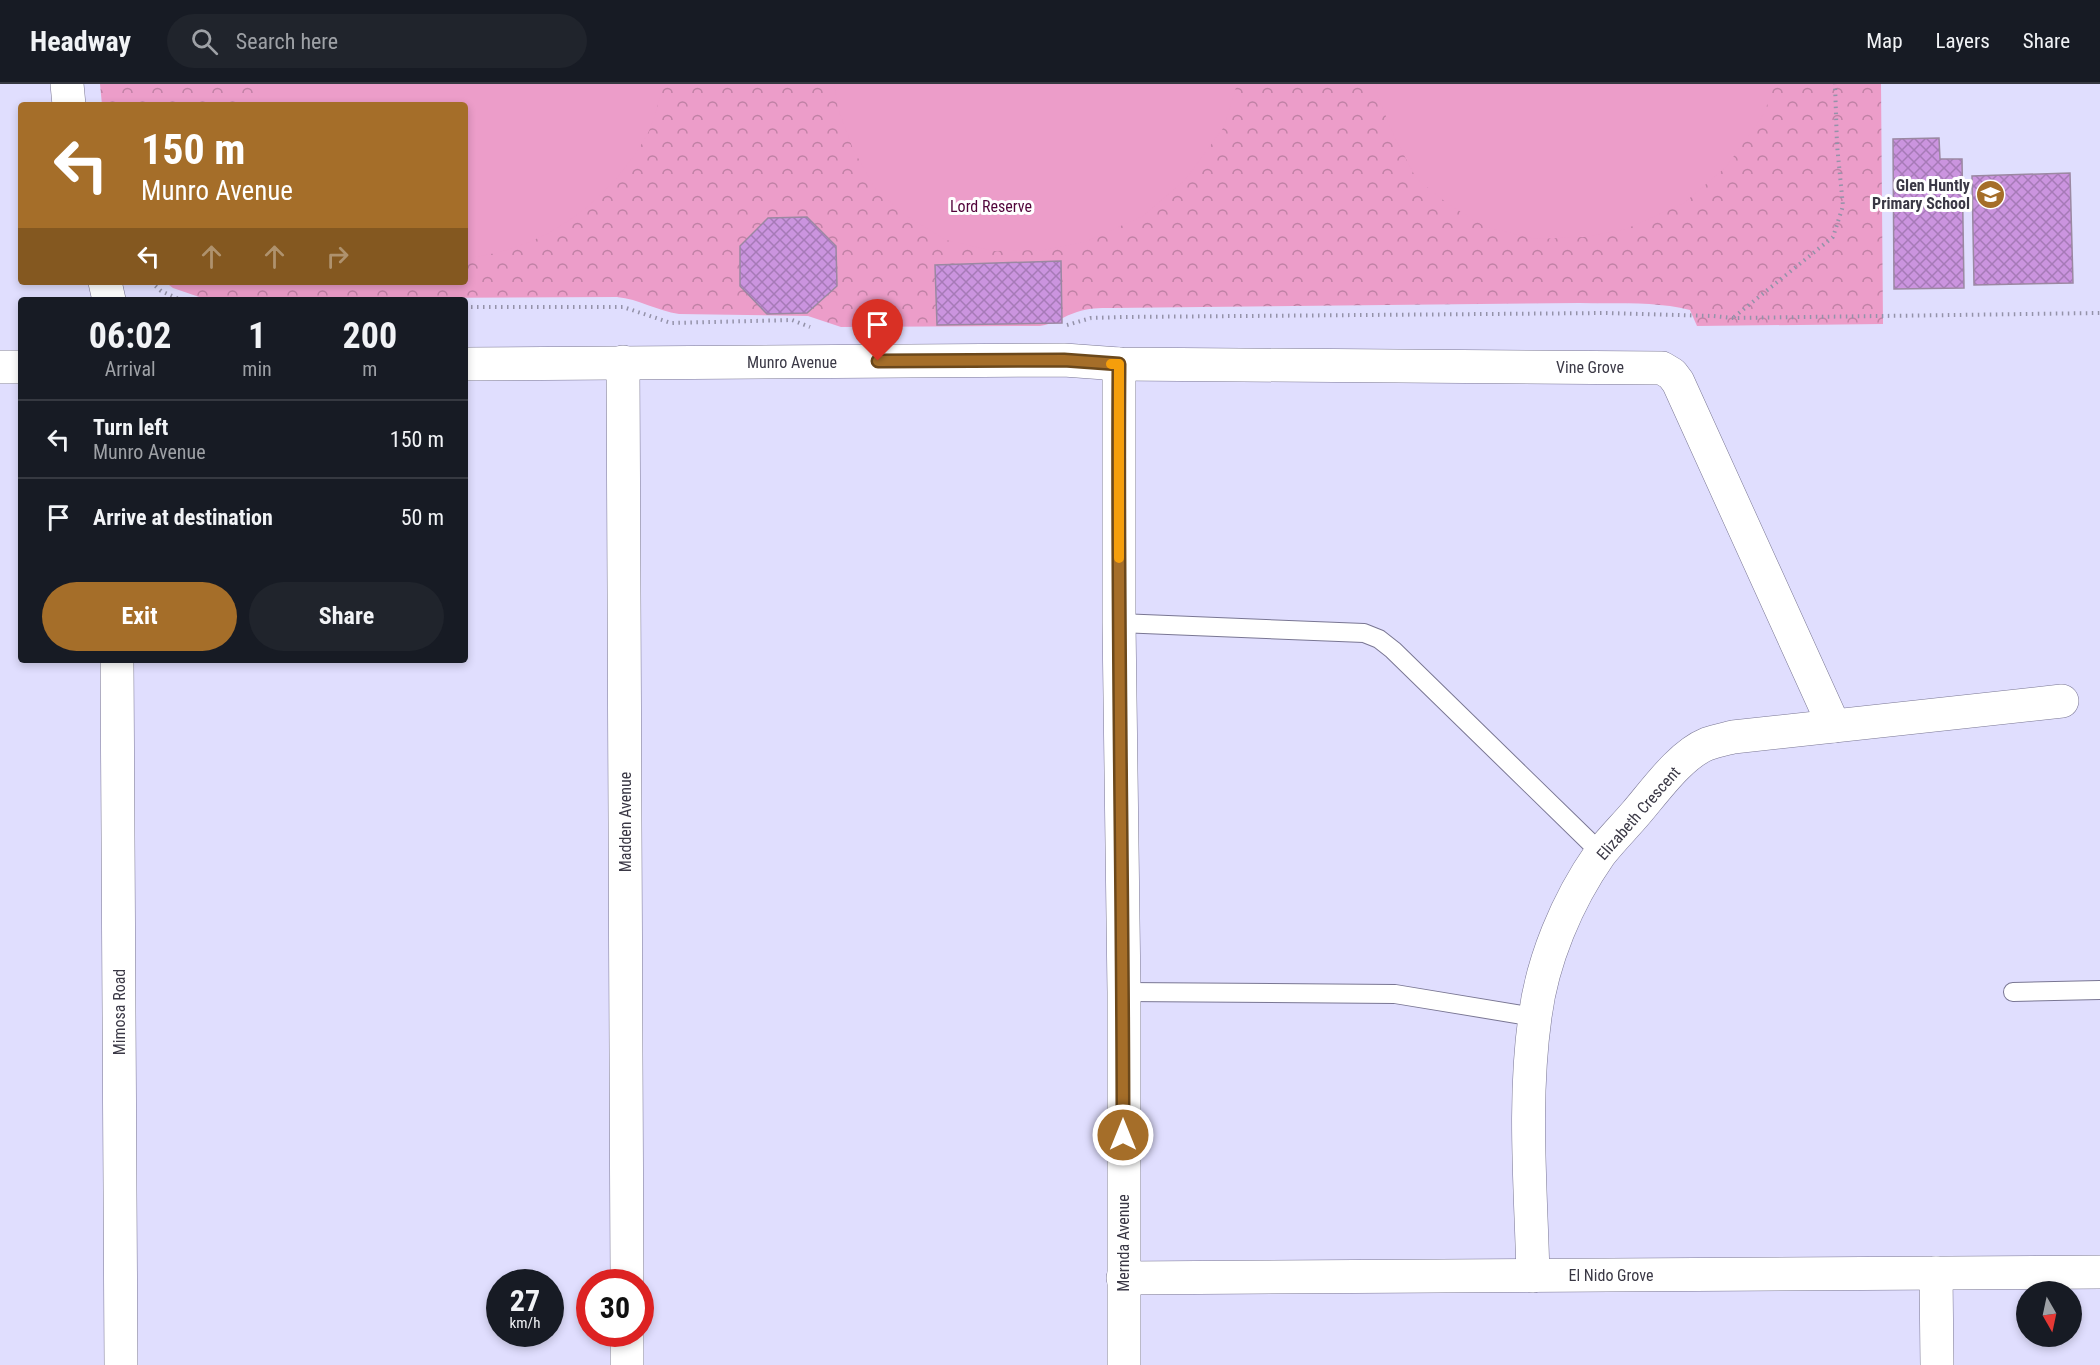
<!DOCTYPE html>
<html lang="en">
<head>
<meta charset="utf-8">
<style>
	:root { --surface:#171b24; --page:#20242c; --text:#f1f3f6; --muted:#9ea1a6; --line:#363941; --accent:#a56e29 }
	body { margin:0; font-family:"Roboto Condensed",sans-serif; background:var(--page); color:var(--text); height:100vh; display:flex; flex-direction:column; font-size:22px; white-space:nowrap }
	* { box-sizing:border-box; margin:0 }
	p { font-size:20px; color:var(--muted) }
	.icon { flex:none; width:33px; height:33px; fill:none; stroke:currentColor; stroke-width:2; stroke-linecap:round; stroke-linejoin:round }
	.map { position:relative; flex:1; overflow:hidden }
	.panel { position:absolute; left:18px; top:213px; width:450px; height:366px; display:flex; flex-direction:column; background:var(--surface); border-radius:6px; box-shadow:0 3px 9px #0003 }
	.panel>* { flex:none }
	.banner { position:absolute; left:18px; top:18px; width:450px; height:183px; border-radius:6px; box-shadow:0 3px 9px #0003; background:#a56e29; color:#fff; overflow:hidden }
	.needle { width:39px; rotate:171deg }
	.tools { position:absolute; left:2016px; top:1197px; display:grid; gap:12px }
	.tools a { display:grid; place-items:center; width:66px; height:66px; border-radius:50%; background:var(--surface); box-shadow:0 3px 9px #0003; font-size:30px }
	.speed { position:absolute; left:486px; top:1185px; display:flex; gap:12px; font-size:30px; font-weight:700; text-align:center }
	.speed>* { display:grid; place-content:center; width:78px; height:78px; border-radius:50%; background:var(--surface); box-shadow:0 3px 9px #0003; line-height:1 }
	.speed small { font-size:15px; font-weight:400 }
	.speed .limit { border:9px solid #d22; background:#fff; color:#111 }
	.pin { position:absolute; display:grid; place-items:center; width:51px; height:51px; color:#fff; margin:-62px -26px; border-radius:50% 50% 50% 0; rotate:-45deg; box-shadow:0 0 6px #0007 }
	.pin .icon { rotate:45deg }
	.me { position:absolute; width:66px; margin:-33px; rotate:0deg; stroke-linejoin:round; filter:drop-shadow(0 0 4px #0008) }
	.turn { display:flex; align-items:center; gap:21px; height:126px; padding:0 24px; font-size:27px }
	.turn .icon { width:78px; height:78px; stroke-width:2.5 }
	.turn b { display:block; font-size:42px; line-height:51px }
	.lanes { display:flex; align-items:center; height:57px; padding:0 24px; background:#0003; justify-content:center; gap:30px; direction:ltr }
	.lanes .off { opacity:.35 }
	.eta { display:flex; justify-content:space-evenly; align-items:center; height:102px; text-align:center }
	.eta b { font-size:36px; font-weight:700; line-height:42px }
	.action { display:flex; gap:12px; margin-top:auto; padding:12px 24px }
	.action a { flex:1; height:69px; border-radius:36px; background:var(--accent); color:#fff; font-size:24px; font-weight:700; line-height:69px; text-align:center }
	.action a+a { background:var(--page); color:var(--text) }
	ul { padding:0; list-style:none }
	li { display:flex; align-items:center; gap:18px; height:78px; padding:0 24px; border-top:2px solid var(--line) }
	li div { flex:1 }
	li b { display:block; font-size:22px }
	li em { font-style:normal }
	header { display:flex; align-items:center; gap:36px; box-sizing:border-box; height:84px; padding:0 30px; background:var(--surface); border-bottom:2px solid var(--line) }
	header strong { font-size:28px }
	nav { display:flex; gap:33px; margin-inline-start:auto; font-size:21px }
	.search { width:420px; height:54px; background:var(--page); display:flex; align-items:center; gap:15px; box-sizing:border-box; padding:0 21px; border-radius:33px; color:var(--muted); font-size:22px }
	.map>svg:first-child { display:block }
	.park { fill:url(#park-crowns) }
	.garden { fill:#ec9dc9 }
	.building { fill:url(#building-cross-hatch); stroke:#9b88a2; stroke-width:1.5 }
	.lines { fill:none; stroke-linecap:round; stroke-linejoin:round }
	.lane-casing { stroke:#797693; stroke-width:20 }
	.street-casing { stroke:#797693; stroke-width:34 }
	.path { stroke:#9492a9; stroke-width:4; stroke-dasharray:1.5 4.5; stroke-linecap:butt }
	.lane { stroke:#fff; stroke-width:18 }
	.street { stroke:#fff; stroke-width:33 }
	.route-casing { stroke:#6b481b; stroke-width:15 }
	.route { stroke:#a56e29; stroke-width:10 }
	.slow { stroke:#f59e0b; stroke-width:10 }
	.labels { text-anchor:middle; stroke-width:6; stroke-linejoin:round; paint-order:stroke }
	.poi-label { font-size:16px; font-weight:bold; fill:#3a3845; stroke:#fff; text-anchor:end }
	.park-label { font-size:16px; fill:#52043a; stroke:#fff }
	.street-label { font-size:16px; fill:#3a3845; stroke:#fff }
</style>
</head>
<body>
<header>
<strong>Headway</strong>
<div class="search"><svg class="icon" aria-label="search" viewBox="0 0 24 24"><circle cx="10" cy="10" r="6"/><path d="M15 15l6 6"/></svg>Search here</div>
<nav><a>Map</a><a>Layers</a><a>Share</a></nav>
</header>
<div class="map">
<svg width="2100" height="1281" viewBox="0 0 2100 1281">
	<defs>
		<pattern id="park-crowns" width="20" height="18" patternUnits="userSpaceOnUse" patternTransform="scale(1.5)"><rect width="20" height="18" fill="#ec9dc9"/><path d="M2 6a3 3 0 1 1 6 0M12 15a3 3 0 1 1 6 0" fill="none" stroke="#c081a5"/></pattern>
		<pattern id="building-cross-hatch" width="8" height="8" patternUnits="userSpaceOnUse" patternTransform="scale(1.5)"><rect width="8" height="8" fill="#cb94df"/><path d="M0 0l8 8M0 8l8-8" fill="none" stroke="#a67ab7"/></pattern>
	</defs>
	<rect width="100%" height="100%" fill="#e0defe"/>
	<path class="park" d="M100,0H1881L1883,240L1697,242L1690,226C1655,217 1616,220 1579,219L1111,224C1099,224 1088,224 1077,228C1064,232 1054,240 1040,242L841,243L808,232L679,230C657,227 639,215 617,213L205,215L173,204L165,198H465V21H102Z"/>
	<g class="garden">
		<path d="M257,0H664C658,17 655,37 646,53C607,119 543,167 465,174V21H260Z"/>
		<polygon points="834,0 1237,0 1224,43 1185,96 1143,132 1085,158 1045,166 994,167 946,156 907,132 876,106 853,65 838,25"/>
		<polygon points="1376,0 1774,0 1764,30 1726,83 1684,119 1626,145 1585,153 1535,155 1486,143 1448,120 1416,94 1394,52 1378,13"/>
	</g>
	<g class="building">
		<polygon points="1939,54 1940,75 1962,75 1964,204 1894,205 1893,55"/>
		<polygon points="2070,89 2073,199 1974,201 1972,92"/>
		<polygon points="807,133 836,162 837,202 807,229 767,230 740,202 740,162 768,134"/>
		<polygon points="1061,177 1062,239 937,241 935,181"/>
	</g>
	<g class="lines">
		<defs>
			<g id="lane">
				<polyline points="1119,539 1364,549 1379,555 1393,566 1601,769"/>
				<polyline points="1124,908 1395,910 1535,933"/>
				<polyline points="2013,908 2100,906"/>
			</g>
			<g id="street">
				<polyline points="67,0 69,21"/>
				<polyline points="105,198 109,216"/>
				<polyline points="623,278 627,1198"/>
				<polyline points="465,280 1064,276 1119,280 1662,284 1672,290 1678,298 1834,642"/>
				<polyline points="1119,280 1119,539 1124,908 1124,1281"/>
				<polyline points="0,283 21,283"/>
				<polyline points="117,576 121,1281"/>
				<polyline points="1936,1189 1937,1281"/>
				<path d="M1533,1192C1531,1107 1523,1018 1535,933C1542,877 1567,817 1600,770C1611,756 1624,743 1636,729C1655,707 1680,671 1707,660C1715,657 1725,655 1733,653L2062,617"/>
				<polyline points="1123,1194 2100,1188"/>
				<polyline points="627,1250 627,1281"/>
			</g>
		</defs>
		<use href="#lane" class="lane-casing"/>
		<use href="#street" class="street-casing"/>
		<g class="path">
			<polyline points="151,198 161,207 181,216"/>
			<polyline points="465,223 623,223 671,239 792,236 810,243"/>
			<polyline points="1734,233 1833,153 1843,122 1837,61 1835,0"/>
			<polyline points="1067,241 1091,234 1122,233 1606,229 1713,232 1733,234 2100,229"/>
		</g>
		<use href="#lane" class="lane"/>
		<use href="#street" class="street"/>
	</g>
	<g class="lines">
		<defs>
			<path id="route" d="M878,277L1064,276L1119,280C1117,537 1123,794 1123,1051"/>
		</defs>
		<use href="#route" class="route-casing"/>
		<use href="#route" class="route"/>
		<polyline class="slow" points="1111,280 1119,280 1119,474"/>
	</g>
	<defs>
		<symbol id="school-disc" viewBox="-11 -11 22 22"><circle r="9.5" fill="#a56e29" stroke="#fff"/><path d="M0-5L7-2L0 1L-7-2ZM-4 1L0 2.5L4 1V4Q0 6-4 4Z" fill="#fff"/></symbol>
	</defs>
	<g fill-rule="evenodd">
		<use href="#school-disc" x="1974" y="94" width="33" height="33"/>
	</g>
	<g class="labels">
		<g class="poi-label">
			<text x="1970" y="107">Glen Huntly<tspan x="1970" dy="18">Primary School</tspan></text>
		</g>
		<g class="park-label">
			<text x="991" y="128">Lord Reserve</text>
		</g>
		<g class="street-label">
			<text x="792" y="284">Munro Avenue</text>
			<text x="1590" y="289">Vine Grove</text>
			<text transform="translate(1638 729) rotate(-49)" y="6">Elizabeth Crescent</text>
			<text transform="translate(625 738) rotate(-90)" y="6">Madden Avenue</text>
			<text transform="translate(119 928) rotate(-90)" y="6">Mimosa Road</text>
			<text transform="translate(1123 1159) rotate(-90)" y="6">Mernda Avenue</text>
			<text x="1611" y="1197">El Nido Grove</text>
		</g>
	</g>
</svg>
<div class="tools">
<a><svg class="needle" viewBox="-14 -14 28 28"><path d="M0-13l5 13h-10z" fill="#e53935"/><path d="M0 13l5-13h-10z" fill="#9ea1a6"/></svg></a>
</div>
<div class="speed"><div>27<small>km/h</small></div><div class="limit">30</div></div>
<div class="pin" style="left:878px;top:277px;background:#d93025"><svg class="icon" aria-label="arrive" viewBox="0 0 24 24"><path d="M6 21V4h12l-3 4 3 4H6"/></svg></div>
<svg class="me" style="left:1123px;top:1051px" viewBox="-20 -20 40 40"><circle r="17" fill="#a56e29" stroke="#fff" stroke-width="3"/><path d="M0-11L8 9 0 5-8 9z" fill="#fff"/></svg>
<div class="banner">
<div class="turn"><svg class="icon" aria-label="left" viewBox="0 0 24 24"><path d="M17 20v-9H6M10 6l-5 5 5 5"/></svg><div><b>150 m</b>Munro Avenue</div></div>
<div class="lanes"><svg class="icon" aria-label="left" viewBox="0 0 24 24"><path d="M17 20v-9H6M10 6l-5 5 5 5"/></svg><svg class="icon off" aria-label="ahead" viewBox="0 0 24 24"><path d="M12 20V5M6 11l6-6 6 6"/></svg><svg class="icon off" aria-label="ahead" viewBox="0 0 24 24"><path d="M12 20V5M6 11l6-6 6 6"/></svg><svg class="icon off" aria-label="right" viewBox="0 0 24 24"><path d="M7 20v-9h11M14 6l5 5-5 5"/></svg></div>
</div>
<section class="panel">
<div class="eta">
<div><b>06:02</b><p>Arrival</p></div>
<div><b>1</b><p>min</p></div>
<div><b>200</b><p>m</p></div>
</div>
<ul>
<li><svg class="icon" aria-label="left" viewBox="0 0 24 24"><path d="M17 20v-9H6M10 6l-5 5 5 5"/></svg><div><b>Turn left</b><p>Munro Avenue</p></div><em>150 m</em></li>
<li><svg class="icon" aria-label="arrive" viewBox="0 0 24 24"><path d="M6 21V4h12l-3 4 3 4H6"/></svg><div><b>Arrive at destination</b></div><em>50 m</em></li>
</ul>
<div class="action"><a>Exit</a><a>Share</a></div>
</section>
</div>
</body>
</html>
